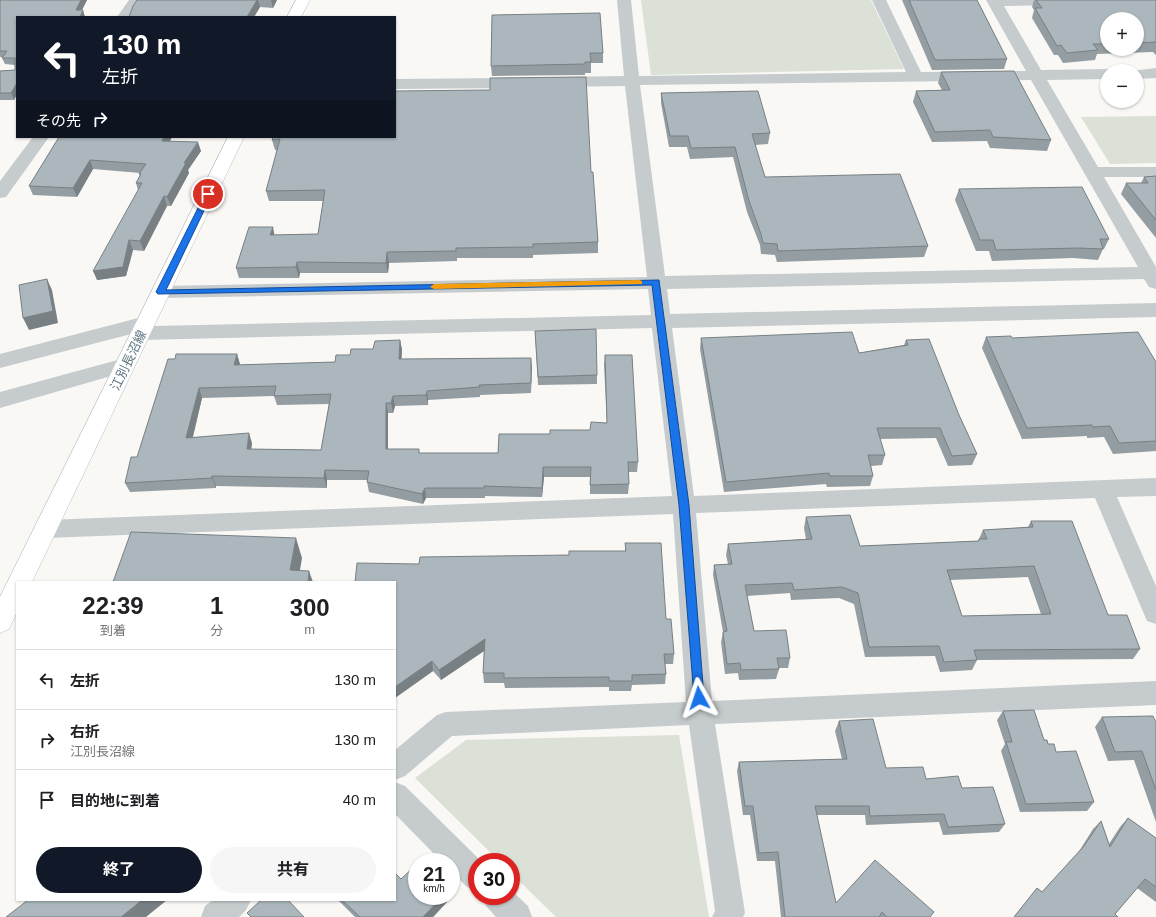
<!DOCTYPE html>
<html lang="ja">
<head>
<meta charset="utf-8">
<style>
	:root { --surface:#fff; --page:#f6f6f6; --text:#202124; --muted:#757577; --line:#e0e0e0; --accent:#111827 }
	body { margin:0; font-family:Helvetica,"Noto Sans JP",sans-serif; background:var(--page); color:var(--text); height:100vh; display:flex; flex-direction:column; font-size:15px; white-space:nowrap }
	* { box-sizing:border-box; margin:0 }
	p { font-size:13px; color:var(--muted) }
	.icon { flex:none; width:22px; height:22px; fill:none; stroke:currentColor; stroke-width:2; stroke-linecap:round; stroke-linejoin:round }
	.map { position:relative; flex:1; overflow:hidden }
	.sheet { position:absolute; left:16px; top:581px; width:380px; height:320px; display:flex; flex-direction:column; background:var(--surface); border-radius:0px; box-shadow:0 1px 3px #0004 }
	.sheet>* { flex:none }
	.top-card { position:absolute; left:16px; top:16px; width:380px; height:122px; border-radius:0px; box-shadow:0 1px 3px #0004; background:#111827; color:#fff; overflow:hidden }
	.buttons { position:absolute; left:1100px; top:12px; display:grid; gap:8px }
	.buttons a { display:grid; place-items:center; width:44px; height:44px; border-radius:50%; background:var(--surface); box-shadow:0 1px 3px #0004; font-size:20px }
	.speed { position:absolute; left:408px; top:853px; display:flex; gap:8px; font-size:20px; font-weight:700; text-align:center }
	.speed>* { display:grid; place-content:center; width:52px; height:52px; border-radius:50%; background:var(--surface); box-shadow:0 1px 3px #0004; line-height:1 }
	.speed small { font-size:10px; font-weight:400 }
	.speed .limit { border:6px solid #d22; background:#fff; color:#111 }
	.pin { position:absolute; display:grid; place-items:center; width:34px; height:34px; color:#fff; margin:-17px; border:2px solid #fff; border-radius:50%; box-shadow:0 1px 4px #0007 }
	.me { position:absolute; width:44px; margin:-22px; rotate:355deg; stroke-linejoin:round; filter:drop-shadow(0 0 3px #0008) }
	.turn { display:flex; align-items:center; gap:14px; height:84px; padding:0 20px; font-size:18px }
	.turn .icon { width:52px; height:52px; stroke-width:2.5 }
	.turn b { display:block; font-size:28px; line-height:34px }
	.then { display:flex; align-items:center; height:38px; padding:0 20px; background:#0003; gap:8px; font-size:15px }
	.eta { display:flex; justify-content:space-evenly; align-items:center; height:68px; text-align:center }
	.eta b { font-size:24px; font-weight:700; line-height:28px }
	.cta { display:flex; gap:8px; margin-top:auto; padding:8px 20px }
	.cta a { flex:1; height:46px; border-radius:24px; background:var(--accent); color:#fff; font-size:16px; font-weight:700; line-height:46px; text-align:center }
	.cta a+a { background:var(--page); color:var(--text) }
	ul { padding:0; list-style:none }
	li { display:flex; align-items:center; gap:12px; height:60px; padding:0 20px; border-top:1px solid var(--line) }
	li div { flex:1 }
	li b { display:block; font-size:15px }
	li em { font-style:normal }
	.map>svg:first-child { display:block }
	.green { fill:#dbe1d6 }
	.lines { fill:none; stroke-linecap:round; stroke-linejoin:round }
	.secondary-casing { stroke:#b7bec3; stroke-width:1 }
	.street { fill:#c6cbce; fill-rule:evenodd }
	.secondary { fill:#fff; fill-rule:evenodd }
	.wall { fill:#939da2; fill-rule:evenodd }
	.shaded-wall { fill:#788084 }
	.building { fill:#abb7bc; stroke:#788084; fill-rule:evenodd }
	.route { fill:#1a73e8; stroke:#114b97 }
	.slow { fill:#f59e0b }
	.labels { text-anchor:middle; stroke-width:4; stroke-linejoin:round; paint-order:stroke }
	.street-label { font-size:13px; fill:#607784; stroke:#fff }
</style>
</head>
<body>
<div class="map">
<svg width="1156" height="917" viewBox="0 0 1156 917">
	<rect width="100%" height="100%" fill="#f9f8f5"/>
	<g class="green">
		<polygon points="641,0 871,0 904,69 651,75"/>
		<polygon points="1156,116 1156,163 1110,164 1081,117"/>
		<polygon points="679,735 709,917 556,917 511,873 511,862 500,862 415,778 466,740"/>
	</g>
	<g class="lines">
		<defs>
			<g id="secondary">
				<polygon points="296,0 310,0 301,17 287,17"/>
				<polygon points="228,137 244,137 32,582 17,582 17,612 9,629 0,633 0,597"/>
			</g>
		</defs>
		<use href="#secondary" class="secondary-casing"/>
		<g class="street">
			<polygon points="129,0 143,0 131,17 117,17"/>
			<path d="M617,0H631L639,76L906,72L872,0H886L921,72L1026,71L986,0H1069L1068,4L1063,5L1004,6L1041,70L1107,69L1113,71H1107V79L1047,80L1098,167H1156V177H1104L1156,267V289L1149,287L1144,279L667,289L670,314L1156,303V317L672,328L694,496L1156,478V496L1117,497L1156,586V624L1147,621L1144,614L1095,498L696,513L712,701L1156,681V705L715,724L745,913L743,917H712L715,911L689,725L452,736L405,776L395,780V750L437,715L446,712L686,702L673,514L46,538L38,536L34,529L38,522L46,520L672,496L652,328L141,340L134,338L131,334L0,368V354L146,316L153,318L156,323L154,326L651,315L648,289L160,298L153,296L150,292L153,288L160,286L647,277L625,86L556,87L550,85L548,82L550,79L556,77L624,76ZM1031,80L1138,267L665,276L640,85Z"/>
			<polygon points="1156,68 1156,78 1137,79 1137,71 1131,71"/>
			<polygon points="520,78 526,80 528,83 526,86 520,88 395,89 395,79"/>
			<polygon points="33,137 49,137 6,197 0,198 0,181"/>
			<polygon points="125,358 132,360 135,365 132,370 0,408 0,392"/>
			<polygon points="395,782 405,786 482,862 477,862 477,891 467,887 451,871 451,862 442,862 395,814"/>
			<polygon points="511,890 528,906 532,917 496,917 486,906 481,896 511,896"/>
			<polygon points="213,900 251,900 246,910 239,917 201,917 205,906"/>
		</g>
		<use href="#secondary" class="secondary"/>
	</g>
	<g class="wall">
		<polygon points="0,0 87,0 82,10 85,17 17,17 17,94 14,100 0,100 0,71 15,70 15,65 5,64 2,58 2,57 0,57"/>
		<polygon points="137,0 277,0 273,8 260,7 254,17 129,17"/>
		<polygon points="902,0 977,0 1007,59 1004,69 932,70"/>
		<path d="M1034,0H1156V55L1153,52L1097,54L1095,60L1063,63L1058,55H1054L1032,18L1034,10L1032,7ZM1107,19H1137V49H1107Z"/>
		<polygon points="492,15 603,53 603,63 591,63 591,73 585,73 585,75 492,76 491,66"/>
		<polygon points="941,72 1051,140 1047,151 990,148 987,141 932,142 913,102 916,91 942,90 938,83"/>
		<polygon points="661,93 770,133 768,144 755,145 765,177 928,246 924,257 777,262 775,255 761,254 760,245 747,212 733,157 690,159 687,147 669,147 661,103"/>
		<polygon points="59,137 172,137 170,141 201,151 188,170 189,173 171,206 167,206 144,251 133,250 126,276 97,280 138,190 136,183 140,175 139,174 140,173 93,169 77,197 33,195 29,186"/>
		<polygon points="273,137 591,172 598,242 598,253 533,255 533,258 457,258 457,261 389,263 388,273 300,273 299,278 239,278 236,268 274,235 318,234 323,201 269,201 266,191 277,150 275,150 272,140"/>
		<polygon points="1156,176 1156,238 1121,194 1126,183 1141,183 1144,177"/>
		<polygon points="959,189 1109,239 1104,249 1103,249 1098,260 1073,258 992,261 989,251 976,251 955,200"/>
		<polygon points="535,331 597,375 597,384 538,385"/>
		<polygon points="986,337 1012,338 1156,362 1156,451 1113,454 1104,437 1087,438 1087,436 1022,439 982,348"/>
		<polygon points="701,338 859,353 904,345 906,340 959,415 977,454 972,465 948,466 936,438 880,439 885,455 882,465 871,466 873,476 870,486 827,487 826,484 724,492 700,349"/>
		<path d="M400,340L402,350L401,359L531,358V393L480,395V397L428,400V405L395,406L393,413H388V449L420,453H498L550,434L590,430L607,423L604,365L605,355L638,462L637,472H628L629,484L628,494H590V477H544L542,497L485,496V498H426L423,504L369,492L367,482L368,480H327V488L216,486V488L130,492L125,483L137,457L175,359L237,354L240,365L335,362L350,355L373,349ZM274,396L277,405L329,404L321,450L251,449L252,443L193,437L202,398Z"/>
		<path d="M806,517L860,546L978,541L979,539L983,530L1028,527L1031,521L1108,615L1140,649L1133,659L977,660L972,670L940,672L935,656L865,657L854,604L839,598L791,600L790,593L747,596L754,631L790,658L788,668H778L779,669L776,679L739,680L738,673L725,674L721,642L723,632L713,575L714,565L728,564L726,555L728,544L806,539L804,528ZM1028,577L1041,614L962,616L950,580Z"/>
		<polygon points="625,543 666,619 674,654 673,664 665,664 666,674 665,684 632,685 631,691 609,691 609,687 505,688 504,683 484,683 483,673 484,651 441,680 433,671 395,698 395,582 419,564 569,555 625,551"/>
		<polygon points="1003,711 1044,740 1056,752 1094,802 1087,811 1020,812 1001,751 1005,744 997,720"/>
		<polygon points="1102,717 1156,722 1156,822 1134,760 1108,761 1095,727"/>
		<polygon points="839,721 886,768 962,788 1005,824 999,832 943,835 939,822 866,825 865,815 816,815 836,903 931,917 781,917 775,861 757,861 750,815 743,815 737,771 739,762 842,759 835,731"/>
		<polygon points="1128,818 1156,838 1156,902 1137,888 1115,914 1118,917 1014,917 1037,888 1042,892 1078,853 1093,829 1101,821 1109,844 1120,827"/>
		<polygon points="401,879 447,902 433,917 355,917 338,900 395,900"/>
	</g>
	<g class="shaded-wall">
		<polygon points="81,0 87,0 78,17 76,10"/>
		<polygon points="257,0 258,0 260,7 254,17 247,17"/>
		<polygon points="271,0 277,0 273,8"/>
		<polygon points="83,10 85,17 80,17"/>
		<polygon points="17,83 17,94 14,100 11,93"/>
		<polygon points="164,137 172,137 165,150 162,141"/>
		<polygon points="198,142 201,151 188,170 189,173 171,206 167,197 184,163"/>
		<polygon points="90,160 93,169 77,197 73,188"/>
		<polygon points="164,196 167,206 144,251 140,241"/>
		<polygon points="273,227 275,238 270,235"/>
		<polygon points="129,240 133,250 126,276 97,280 93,271"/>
		<polygon points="387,252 389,263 388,273 386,263"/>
		<polygon points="297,262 300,273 299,278 296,267"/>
		<polygon points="47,279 52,290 58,323 29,330 23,318"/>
		<polygon points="400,340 402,350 401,369 399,359"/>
		<polygon points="237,354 240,364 237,375 234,365"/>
		<polygon points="531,358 532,368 531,393"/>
		<polygon points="199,388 202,398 190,448 186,438"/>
		<polygon points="427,391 428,400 428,405 426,395"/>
		<polygon points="393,396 395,406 393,413 391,403"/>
		<polygon points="386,403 388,413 388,459 386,449"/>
		<polygon points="249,433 252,443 250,459 247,449"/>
		<polygon points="543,467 544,477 542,497 542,488"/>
		<polygon points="325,470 327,480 327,488 324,478"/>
		<polygon points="212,476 216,486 216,488 212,478"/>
		<polygon points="425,488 426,498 423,504 422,494"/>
		<polygon points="296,538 302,558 298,582 290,570"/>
		<polygon points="309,571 313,582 308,582"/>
		<polygon points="485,639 487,649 441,680 439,670"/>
		<polygon points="432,661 433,671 395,698 395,687"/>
		<polygon points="443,896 445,896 447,902 433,917 423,917"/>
		<polygon points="142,900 167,900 146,917 121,917"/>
	</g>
	<g class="building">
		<polygon points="0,0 81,0 76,10 83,10 80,17 17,17 17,83 11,93 0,93 0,71 15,70 15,58 2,58 7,51 0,51"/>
		<polygon points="137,0 257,0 247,17 129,17 133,6"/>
		<polygon points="909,0 977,0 1007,59 935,60"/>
		<polygon points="1036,0 1156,0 1156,42 1137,43 1137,19 1107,19 1107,44 1093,44 1098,50 1067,53 1061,45 1057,46 1035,8 1042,8"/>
		<polygon points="600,13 603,53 590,53 591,62 585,62 585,64 491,66 492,15"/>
		<polygon points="1014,71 1051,140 993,137 990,130 935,132 916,91 950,90 941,72"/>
		<polygon points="586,77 591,172 593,172 598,242 533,244 533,247 456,248 456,251 387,252 386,263 297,262 296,267 236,268 249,227 273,227 270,235 318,234 325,190 266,191 280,139 272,140 273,137 395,137 395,91 490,90 490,78"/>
		<polygon points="758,91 770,133 752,134 765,177 900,174 928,246 778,251 777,244 763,243 761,234 749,201 735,147 691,148 688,136 670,136 661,93"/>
		<polygon points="59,137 164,137 162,141 198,142 184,163 186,163 167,197 164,196 140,241 129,240 123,267 93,271 142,183 136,183 141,174 139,174 146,164 90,160 73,188 29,186"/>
		<polygon points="1156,176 1156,220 1126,183 1148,183 1144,177"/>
		<polygon points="1082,187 1109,239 1100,239 1103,249 1078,248 996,250 993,240 980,240 959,189"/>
		<polygon points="47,279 53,311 23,318 19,285"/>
		<polygon points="596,329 597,375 538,377 535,331"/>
		<polygon points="852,332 859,353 908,345 906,340 929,339 959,415 977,454 952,456 940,428 877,428 885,455 868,455 873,476 830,476 829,473 726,482 701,338"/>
		<polygon points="1138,332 1156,362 1156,441 1119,443 1110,426 1093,427 1092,425 1027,428 986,337 1011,336 1012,338"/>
		<path d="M400,340L399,359L531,358V383L479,385L480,387L427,391L426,395L393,396L391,403H386V449H419V453H498L499,434H550V430H590L591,422L607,423L605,355H632L638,462H628L629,484L590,485L591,467H543L542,488L484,486V488H425L422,494L367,482L369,471L325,470L324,478L212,476V478L125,483L131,457H137L168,359H175L176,354H237L234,365L335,362L336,355H350L351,349H373L375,341ZM276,386L274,396L331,394L321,450L247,449L249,433L186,438L199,388Z"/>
		<path d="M850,515L860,546L979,541V539H987L983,530L1033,527L1031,521H1072L1108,615H1127L1140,649L974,650L977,660L944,662L939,646L869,647L858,593L842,587L794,590L792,583L745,585L754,631L786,630L790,658H777L779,669L741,670L740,663L727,664L723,632L727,631L714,565L732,564L728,544L812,539L806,517ZM1034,566L1051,614L962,616L947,570Z"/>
		<polygon points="131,532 296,538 290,570 309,571 308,582 113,582"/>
		<polygon points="625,543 661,543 666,619 671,619 674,654 664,654 666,674 632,675 632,681 609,681 609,677 504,678 504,673 483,673 485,639 439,670 432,661 395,687 395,582 355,582 357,563 419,564 420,557 569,555 569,551 626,551"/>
		<polygon points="1034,710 1044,740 1047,740 1048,744 1054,744 1056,752 1076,751 1094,802 1026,804 1006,742 1012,742 1003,711"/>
		<polygon points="1153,716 1156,722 1156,790 1142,751 1115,752 1102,717"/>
		<polygon points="873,719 886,768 923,767 926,779 958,776 962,788 993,787 1005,824 948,827 944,814 870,816 869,806 815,806 836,903 875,860 934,912 930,917 887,917 882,912 879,917 785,917 778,852 759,853 753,806 745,806 739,762 847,759 839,721"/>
		<polygon points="1128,818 1156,838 1156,887 1145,879 1115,914 1118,917 1014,917 1037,888 1042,892 1084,846 1101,821 1110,847"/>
		<polygon points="415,866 417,868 417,896 443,896 423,917 360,917 342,900 395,900 395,873 401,879"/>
		<polygon points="28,900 142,900 121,917 6,917"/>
		<polygon points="261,900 288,900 304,917 251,917 247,913"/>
	</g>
	<polygon class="route" points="208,191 212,194 166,290 659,280 689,505 704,698 703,701 699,703 695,701 694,698 679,505 652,285 158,294 156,292 205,194"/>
	<polygon class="slow" points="639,280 642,281 642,284 434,289 430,287 434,284"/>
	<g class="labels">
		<g class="street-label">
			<text transform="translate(128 360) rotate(-64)" y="5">江別長沼線</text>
		</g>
	</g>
</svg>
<div class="buttons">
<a>+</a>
<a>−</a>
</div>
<div class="speed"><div>21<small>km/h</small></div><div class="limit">30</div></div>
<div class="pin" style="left:208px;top:194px;background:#d93025"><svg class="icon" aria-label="arrive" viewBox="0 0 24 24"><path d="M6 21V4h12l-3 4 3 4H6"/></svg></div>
<svg class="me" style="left:699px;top:698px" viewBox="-20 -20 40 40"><path d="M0-17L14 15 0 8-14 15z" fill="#1a73e8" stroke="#fff" stroke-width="4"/></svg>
<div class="top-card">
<div class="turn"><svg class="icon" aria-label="left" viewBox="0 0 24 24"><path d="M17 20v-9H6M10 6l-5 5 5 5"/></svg><div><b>130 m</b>左折</div></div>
<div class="then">その先<svg class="icon" aria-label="right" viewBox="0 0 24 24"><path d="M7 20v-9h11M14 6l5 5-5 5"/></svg></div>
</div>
<section class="sheet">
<div class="eta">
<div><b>22:39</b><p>到着</p></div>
<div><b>1</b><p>分</p></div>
<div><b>300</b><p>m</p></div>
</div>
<ul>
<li><svg class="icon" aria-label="left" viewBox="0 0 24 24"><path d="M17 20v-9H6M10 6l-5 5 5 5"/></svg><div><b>左折</b></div><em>130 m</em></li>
<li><svg class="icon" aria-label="right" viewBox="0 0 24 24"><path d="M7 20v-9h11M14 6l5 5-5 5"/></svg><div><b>右折</b><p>江別長沼線</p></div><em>130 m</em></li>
<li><svg class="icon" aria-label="arrive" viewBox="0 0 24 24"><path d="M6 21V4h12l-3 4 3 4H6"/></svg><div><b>目的地に到着</b></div><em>40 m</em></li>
</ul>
<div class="cta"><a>終了</a><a>共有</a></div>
</section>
</div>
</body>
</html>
